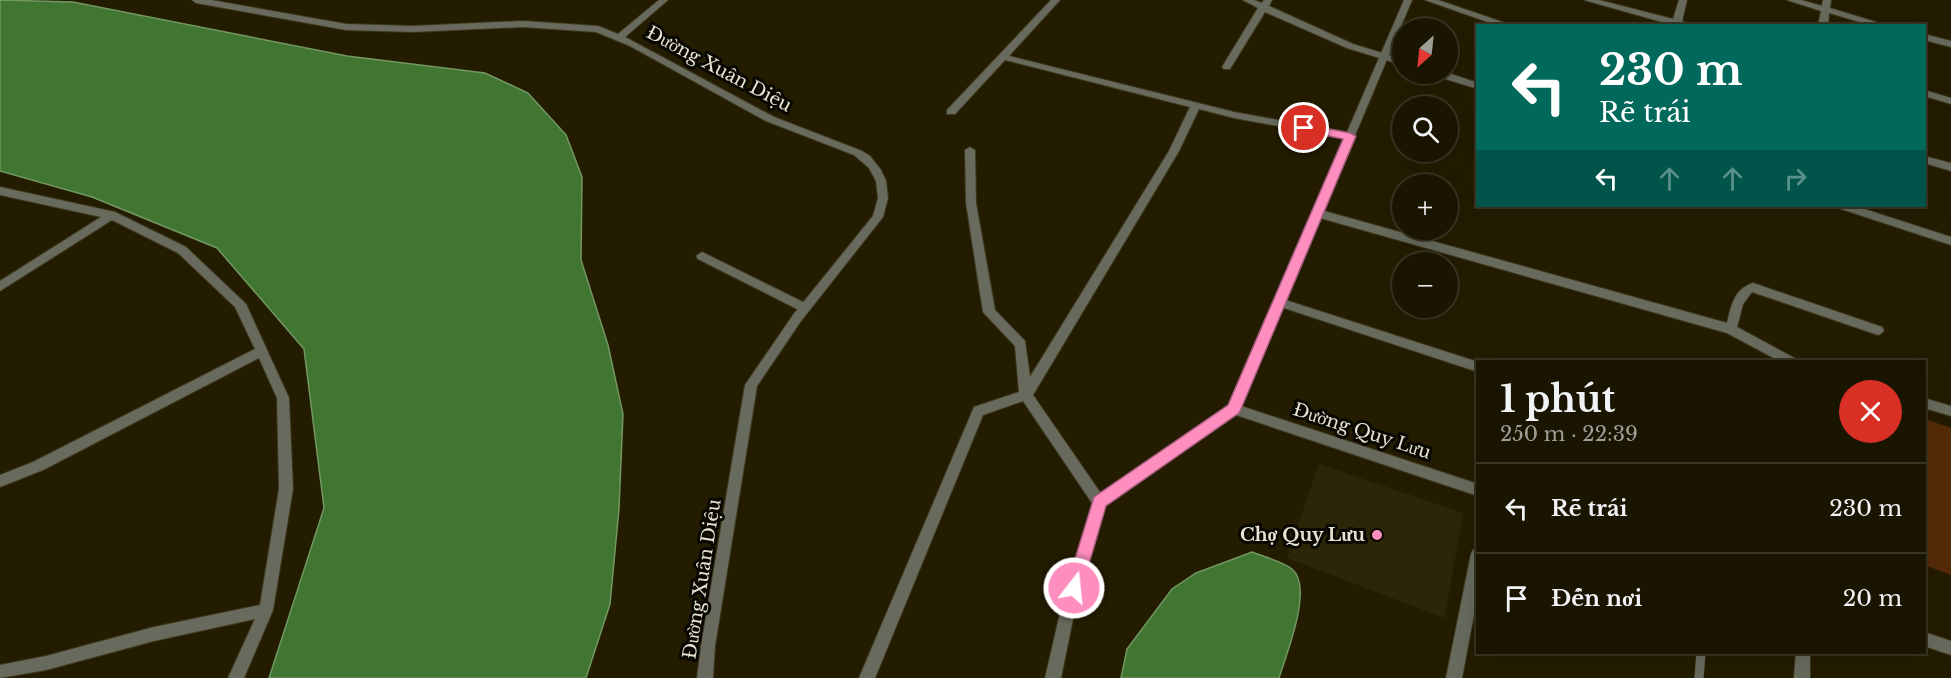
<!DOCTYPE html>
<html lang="vi">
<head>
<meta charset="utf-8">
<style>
	:root { --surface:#1a1500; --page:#231e0a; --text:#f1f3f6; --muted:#9f9f99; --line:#383422 }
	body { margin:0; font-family:"Libre Baskerville",serif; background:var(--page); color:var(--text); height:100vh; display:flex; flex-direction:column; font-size:22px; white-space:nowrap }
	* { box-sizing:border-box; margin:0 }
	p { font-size:20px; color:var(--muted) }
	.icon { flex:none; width:33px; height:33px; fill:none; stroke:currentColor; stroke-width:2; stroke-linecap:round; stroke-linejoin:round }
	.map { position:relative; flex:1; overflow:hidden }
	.drawer { position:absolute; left:1476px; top:360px; width:450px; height:294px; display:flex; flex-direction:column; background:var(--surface); border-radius:0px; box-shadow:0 6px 24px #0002,0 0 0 2px var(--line) }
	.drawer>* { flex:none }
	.top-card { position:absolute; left:1476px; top:24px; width:450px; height:183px; border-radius:0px; box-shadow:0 6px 24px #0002,0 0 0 2px var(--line); background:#00695c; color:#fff; overflow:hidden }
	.needle { width:39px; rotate:207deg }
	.buttons { position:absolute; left:1392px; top:18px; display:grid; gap:12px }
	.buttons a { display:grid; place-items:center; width:66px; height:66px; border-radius:50%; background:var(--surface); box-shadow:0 6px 24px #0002,0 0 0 2px var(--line); font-size:30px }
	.pin { position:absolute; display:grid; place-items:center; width:51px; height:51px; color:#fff; margin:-26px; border:3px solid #fff; border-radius:50%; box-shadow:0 2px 6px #0007 }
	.me { position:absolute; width:66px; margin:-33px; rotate:16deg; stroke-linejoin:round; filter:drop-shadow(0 0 4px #0008) }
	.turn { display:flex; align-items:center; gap:21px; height:126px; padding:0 24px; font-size:27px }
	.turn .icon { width:78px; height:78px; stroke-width:2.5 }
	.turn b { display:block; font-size:42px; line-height:51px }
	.lanes { display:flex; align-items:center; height:57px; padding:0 24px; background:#0003; justify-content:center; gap:30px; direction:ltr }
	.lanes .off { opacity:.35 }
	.round { display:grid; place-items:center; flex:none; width:63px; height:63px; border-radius:32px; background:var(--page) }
	.overview { display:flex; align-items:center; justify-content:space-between; height:102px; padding:0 24px }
	h1 { font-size:36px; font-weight:700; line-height:45px }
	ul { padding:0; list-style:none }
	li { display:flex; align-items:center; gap:18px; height:90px; padding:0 24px; border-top:2px solid var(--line) }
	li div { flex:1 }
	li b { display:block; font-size:22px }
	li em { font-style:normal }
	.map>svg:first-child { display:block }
	.built { fill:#2c2608 }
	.green { fill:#552b07 }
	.water { fill:#407631; stroke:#729761; stroke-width:1.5 }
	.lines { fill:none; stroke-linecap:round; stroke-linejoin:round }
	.service-casing { stroke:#3e381d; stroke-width:10 }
	.minor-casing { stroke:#3e381d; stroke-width:2 }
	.tertiary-casing { stroke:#3e381d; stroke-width:2 }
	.service { stroke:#676a5d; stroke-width:9 }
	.minor { fill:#676a5d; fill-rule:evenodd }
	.tertiary { fill:#676a5d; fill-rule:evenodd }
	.route { fill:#fd8ebe; stroke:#a45c7c; stroke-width:1.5 }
	.poi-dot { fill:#fd8ebe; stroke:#090701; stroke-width:2 }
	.labels { text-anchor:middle; stroke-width:6; stroke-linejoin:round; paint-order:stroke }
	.street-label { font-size:18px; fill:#e7e3d2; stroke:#090701 }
	.poi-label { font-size:18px; font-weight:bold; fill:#e7e3d2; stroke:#090701; text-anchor:end }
</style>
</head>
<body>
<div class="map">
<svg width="1951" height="678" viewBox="0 0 1951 678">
	<rect width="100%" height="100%" fill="#231c00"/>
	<polygon class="built" points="1319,464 1464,513 1444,618 1287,558"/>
	<polygon class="green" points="1925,419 1951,428 1951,575 1927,566"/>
	<g class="water">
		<polygon points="0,0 73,2 347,56 485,73 528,93 566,135 582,177 581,260 608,345 623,414 619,509 610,604 586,678 269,678 324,508 304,349 217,248 92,197 0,171"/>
		<path d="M1252,552C1264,557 1282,561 1292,569C1314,587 1286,655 1279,678H1121L1127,649L1172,589L1196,573Z"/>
	</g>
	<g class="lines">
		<defs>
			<polyline id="service" points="1699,678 1701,652"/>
			<g id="minor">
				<polygon points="1051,0 1060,0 1009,56 1234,112 1350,133 1355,136 1350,139 1234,118 1199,109 1179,151 1033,395 1104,498 1106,502 1104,506 1099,508 1094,506 1023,401 983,415 875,678 859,678 974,407 1019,392 1015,346 983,312 966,203 965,150 970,147 975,150 976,203 995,310 1025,341 1030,377 1169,151 1190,107 1005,60 955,114 947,114 947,110"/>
				<polygon points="1243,0 1254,0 1262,3 1264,0 1272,0 1269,6 1353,44 1402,59 1402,65 1347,48 1265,12 1230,69 1224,69 1222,67 1258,8"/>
				<polygon points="1425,0 1438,0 1514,26 1499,26"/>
				<polygon points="1584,0 1599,0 1673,19 1679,0 1687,0 1682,21 1693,26 1676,26"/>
				<polygon points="1787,0 1801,0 1822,6 1823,0 1831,0 1830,8 1889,26 1873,26 1829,13 1828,26 1818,26 1821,11"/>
				<polygon points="1924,34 1951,41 1951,47 1924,40"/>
				<polygon points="1448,73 1478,83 1478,89 1436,76 1434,74"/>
				<polygon points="1924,90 1951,98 1951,104 1924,96"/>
				<polygon points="1924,156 1951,163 1951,171 1924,163"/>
				<polygon points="0,187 115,212 186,247 246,304 289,398 293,489 273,610 244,678 228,678 255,619 154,641 46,670 0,678 0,665 46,656 154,627 260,605 279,489 277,398 259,358 43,470 0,487 0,475 33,462 255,349 235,307 178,253 112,220 0,291 0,281 101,217 0,195"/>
				<polygon points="1840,206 1855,206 1951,237 1951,245 1841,209"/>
				<path d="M1317,209L1727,323C1731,306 1734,289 1753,283L1882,327L1884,330L1882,333L1878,335L1752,292L1743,304L1737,327L1796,359L1798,362H1781L1727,333L1313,216L1312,213L1313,210Z"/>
				<polygon points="702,252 809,305 811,308 809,311 801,311 698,259 696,256"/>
				<polygon points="1279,298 1478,362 1478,372 1275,305 1273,302 1275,299"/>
				<polygon points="1924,398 1951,406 1951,416 1924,408"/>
				<polygon points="1478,548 1478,593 1462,678 1446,678 1471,554 1473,550"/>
				<polygon points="1796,652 1810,652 1810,678 1794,678"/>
			</g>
			<g id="tertiary">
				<polygon points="192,0 211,0 346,24 413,26 523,21 598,26 618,34 659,0 668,0 625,37 774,117 862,151 870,156 881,170 886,181 888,198 883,217 801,321 757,386 715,646 713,678 697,678 701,646 745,385 793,315 873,216 878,198 876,181 869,168 854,155 766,121 630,46 596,32 523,27 413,32 346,30 196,3"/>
				<polygon points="1404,0 1412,0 1241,406 1478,484 1478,496 1236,415 1105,505 1075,609 1061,678 1045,678 1061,609 1094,498 1229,406"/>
				<polygon points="1924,632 1951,641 1951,655 1924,646"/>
			</g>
		</defs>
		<use href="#service" class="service-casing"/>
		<use href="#minor" class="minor-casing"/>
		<use href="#tertiary" class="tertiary-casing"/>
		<use href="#service" class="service"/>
		<use href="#minor" class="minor"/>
		<use href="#tertiary" class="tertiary"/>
	</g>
	<polygon class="route" points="1304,124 1350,133 1356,136 1241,409 1239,413 1106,506 1082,588 1080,593 1074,595 1068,593 1066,588 1094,497 1228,405 1343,139 1300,130 1298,128"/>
	<circle class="poi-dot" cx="1377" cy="535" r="6"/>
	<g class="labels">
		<g class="street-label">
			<text transform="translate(719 69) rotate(28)" y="6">Đường Xuân Diệu</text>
			<text transform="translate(1362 431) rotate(18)" y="6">Đường Quy Lưu</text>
			<text transform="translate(702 579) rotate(-81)" y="6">Đường Xuân Diệu</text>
		</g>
		<g class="poi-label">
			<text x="1365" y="541">Chợ Quy Lưu</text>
		</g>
	</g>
</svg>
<div class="buttons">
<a><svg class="needle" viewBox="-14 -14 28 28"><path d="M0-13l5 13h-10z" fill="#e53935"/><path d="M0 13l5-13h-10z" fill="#9f9f99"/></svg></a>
<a><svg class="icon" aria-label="search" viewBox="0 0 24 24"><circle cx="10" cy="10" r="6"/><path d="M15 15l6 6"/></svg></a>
<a>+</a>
<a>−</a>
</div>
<div class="pin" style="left:1304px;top:128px;background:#d93025"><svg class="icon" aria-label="arrive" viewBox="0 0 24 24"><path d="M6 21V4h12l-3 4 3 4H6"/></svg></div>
<svg class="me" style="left:1074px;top:588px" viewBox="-20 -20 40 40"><circle r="17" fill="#fd8ebe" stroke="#fff" stroke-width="3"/><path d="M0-11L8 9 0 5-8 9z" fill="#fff"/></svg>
<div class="top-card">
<div class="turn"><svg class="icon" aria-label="left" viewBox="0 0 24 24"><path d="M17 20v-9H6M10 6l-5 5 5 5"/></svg><div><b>230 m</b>Rẽ trái</div></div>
<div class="lanes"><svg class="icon" aria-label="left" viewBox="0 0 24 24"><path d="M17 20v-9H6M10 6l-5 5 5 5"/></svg><svg class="icon off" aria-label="ahead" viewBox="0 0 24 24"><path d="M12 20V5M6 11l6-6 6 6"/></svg><svg class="icon off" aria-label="ahead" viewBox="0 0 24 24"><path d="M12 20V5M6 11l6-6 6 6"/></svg><svg class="icon off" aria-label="right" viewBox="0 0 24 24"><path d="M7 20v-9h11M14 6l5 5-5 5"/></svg></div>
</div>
<section class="drawer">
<div class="overview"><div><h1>1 phút</h1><p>250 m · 22:39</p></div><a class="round" style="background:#d93025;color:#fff"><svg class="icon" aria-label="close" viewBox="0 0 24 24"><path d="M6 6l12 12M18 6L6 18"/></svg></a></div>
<ul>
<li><svg class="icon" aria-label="left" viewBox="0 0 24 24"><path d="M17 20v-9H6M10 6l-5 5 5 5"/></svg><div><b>Rẽ trái</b></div><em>230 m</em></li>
<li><svg class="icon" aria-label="arrive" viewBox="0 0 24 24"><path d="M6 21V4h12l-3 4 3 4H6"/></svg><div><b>Đến nơi</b></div><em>20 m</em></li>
</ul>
</section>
</div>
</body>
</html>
